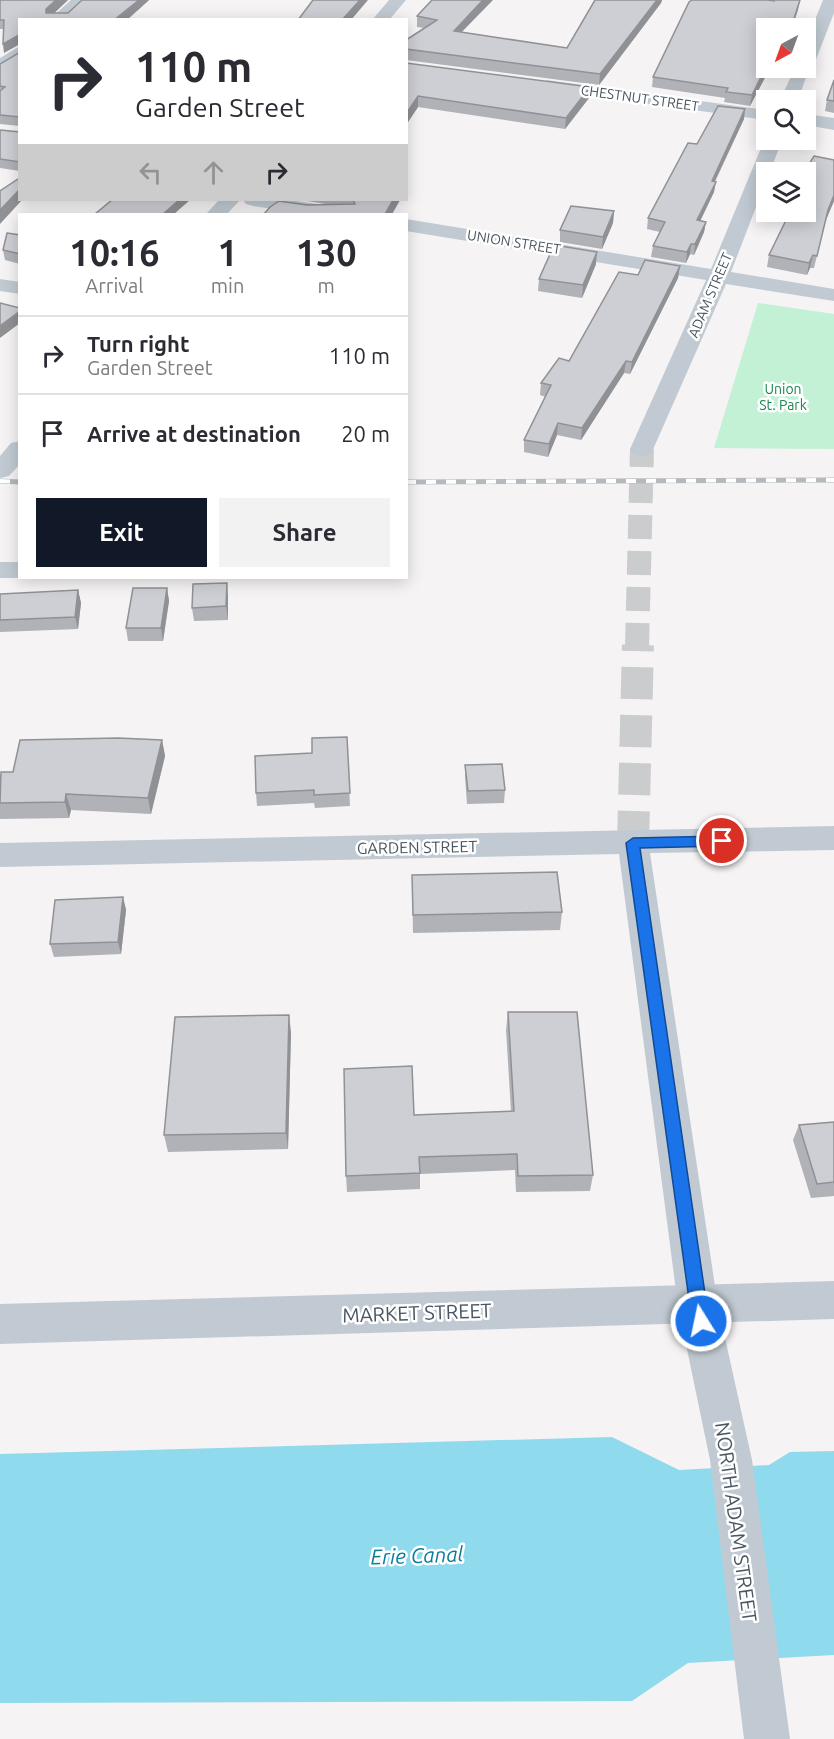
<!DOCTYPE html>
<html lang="en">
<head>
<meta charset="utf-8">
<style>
	:root { --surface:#fff; --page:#f2f2f3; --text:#2b2b33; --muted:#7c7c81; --line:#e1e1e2; --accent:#111827 }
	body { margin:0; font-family:Ubuntu,sans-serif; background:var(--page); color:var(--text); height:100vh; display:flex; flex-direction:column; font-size:22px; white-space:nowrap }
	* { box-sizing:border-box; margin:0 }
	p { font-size:20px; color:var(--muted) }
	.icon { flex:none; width:33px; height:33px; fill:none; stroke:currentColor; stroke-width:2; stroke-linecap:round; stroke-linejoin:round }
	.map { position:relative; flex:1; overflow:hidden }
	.details { position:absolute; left:18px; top:213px; width:390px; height:366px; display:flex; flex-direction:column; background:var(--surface); border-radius:0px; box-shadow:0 3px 15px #0003 }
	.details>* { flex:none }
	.banner { position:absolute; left:18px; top:18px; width:390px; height:183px; border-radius:0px; box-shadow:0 3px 15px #0003; background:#fff; color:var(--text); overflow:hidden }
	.needle { width:39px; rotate:221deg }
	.buttons { position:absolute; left:756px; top:18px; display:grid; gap:12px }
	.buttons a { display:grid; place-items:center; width:60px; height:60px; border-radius:0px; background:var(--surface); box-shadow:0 3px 15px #0003; font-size:30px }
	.pin { position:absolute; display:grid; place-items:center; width:51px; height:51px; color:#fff; margin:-26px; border:3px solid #fff; border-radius:50%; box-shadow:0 2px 6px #0007 }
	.me { position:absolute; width:66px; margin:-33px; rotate:350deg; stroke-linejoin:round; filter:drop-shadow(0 0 4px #0008) }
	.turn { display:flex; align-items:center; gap:21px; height:126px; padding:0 18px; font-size:27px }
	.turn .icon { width:78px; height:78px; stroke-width:2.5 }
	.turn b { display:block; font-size:42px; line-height:51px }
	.lanes { display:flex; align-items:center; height:57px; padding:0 18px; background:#0003; justify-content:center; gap:30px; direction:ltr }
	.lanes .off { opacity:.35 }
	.eta { display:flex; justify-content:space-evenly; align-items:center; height:102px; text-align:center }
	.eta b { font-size:36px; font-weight:700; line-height:42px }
	.primary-button { display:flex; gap:12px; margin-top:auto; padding:12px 18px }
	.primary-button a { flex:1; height:69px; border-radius:0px; background:var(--accent); color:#fff; font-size:24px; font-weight:700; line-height:69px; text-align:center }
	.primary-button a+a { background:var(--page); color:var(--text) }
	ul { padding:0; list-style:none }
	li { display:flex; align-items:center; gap:18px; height:78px; padding:0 18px; border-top:2px solid var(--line) }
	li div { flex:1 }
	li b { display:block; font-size:22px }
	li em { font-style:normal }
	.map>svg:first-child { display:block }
	.green { fill:#c3f1d5 }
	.water { fill:#90daee }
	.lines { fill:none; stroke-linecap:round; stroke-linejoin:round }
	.minor-tunnel-far1 { stroke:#caccce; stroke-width:24; stroke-dasharray:24 12; stroke-linecap:butt }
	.minor-tunnel { stroke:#caccce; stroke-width:32; stroke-dasharray:32 16; stroke-linecap:butt }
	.minor { fill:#c1cad2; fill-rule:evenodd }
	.tertiary { fill:#c1cad2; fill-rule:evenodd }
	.rail-casing { stroke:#b5b8bd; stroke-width:5 }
	.rail { stroke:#fff; stroke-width:4; stroke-dasharray:10; stroke-linecap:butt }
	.wall { fill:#b0b2b7 }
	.shaded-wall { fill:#909195 }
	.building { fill:#cdcfd5; stroke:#909195; stroke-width:1.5 }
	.route { fill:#1a73e8; stroke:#114b97; stroke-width:1.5 }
	.labels { text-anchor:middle; stroke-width:5; stroke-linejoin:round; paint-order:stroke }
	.far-street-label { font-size:14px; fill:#4a5661; stroke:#fff }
	.far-park-label { font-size:14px; fill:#17864f; stroke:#fff }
	.street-label { font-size:16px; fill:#4a5661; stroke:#fff }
	.near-street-label { font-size:20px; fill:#4a5661; stroke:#fff }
	.near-water-label { font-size:21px; font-style:italic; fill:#0c7c9b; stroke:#fff }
</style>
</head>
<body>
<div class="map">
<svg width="834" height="1739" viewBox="0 0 834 1739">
	<rect width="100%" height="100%" fill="#f5f3f3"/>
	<polygon class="green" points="758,303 834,314 834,449 714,448"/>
	<polygon class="water" points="612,1437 679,1470 769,1465 790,1452 834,1451 834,1655 688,1663 632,1701 0,1703 0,1454"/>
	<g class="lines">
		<polyline class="minor-tunnel-far1" points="637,647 642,449"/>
		<polyline class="minor-tunnel" points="633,843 638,645"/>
		<g class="minor">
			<polygon points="71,0 89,0 68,20 49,20"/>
			<polygon points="389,0 406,0 389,20 372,20"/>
			<polygon points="823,0 834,0 834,13 815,62 810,66 798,100 780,100 795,68 806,68 806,42"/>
			<polygon points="20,46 20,60 0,72 0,58"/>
			<polygon points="547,80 766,110 766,120 541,89 538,85"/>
			<polygon points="806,114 834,118 834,130 806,125"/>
			<polygon points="766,136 766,140 782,140 770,172 766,172 766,181 731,272 834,289 834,301 726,284 651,454 642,456 633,454 630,449 706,280 406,231 406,219 711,269"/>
			<polygon points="219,200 240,200 227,214 206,214"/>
			<polygon points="243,200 289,200 344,208 351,210 354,214 308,214 253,206 246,204"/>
			<polygon points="0,279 20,282 20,294 0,291"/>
			<polygon points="20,441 20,464 9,476 0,478 0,456 11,443"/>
			<polygon points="0,562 20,562 20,578 23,578 0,578"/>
			<polygon points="834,826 834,850 650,853 718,1306 752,1460 790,1739 744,1739 710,1460 678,1306 619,854 0,867 0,843"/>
		</g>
		<polygon class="tertiary" points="834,1281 834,1319 0,1344 0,1304"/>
		<defs>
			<g id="rail">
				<polyline points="0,481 20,482"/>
				<polyline points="406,482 834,480"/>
			</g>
		</defs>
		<use href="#rail" class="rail-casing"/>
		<use href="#rail" class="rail"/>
	</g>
	<g class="wall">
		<polygon points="0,0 68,0 54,13 68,13 82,0 149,0 137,11 20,20 4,53 4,29 0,29"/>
		<polygon points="432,0 462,32 567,48 595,0 662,0 661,3 599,85 406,60 406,40 424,28 417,27 417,16"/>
		<polygon points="798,10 766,28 766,68 770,68 750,106 724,102 725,98 652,87 653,77"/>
		<polygon points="20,52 20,126 0,124 0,64"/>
		<polygon points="406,63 589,98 565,129 418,107 406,125"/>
		<polygon points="834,80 834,113 825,111 827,100"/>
		<polygon points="745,109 744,119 715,182 714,192 700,220 706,222 704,232 694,255 690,254 686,263 651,257 653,246 660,232 647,229 648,218 697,144"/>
		<polygon points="0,130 20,132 20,171 0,168"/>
		<polygon points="834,160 834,201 825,222 814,268 810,268 807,275 767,267 769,255"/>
		<polygon points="301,200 400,200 392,214 264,214 307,205 332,205"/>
		<polygon points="614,211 613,223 602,249 560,242 560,230"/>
		<polygon points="20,235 20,264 5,260 3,250"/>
		<polygon points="596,264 582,298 538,291 539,279"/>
		<polygon points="680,266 678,278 630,374 624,373 581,440 557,435 548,457 524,452 524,440 546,397 540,395 541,383 569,361 638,275"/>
		<polygon points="167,588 169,601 163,641 128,641 126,628"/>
		<polygon points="78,590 81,603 78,629 0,632 0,594"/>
		<polygon points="228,596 228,620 194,621 192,608"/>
		<polygon points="347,737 350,806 315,808 314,803 257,806 256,793 312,753"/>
		<polygon points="162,740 165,756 151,814 71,810 69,818 0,819 0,775"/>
		<polygon points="465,765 505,790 504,803 467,804 465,777"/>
		<polygon points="412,875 562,912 560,930 413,933"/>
		<polygon points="123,897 126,910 121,954 54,957 50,944"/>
		<polygon points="508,1012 593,1175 590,1191 516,1192 515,1170 420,1174 420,1189 347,1192 346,1176 511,1111 506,1030"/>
		<polygon points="291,1032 288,1149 168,1152 164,1135"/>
		<polygon points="834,1122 834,1196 811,1198 793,1140 799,1125"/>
	</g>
	<g class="shaded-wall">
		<polygon points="56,0 68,0 47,20 46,9"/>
		<polygon points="139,0 149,0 127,20 114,20"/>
		<polygon points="360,0 368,0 351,20 342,20"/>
		<polygon points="483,0 493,0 453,41 454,31"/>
		<polygon points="657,0 662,0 661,3 599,85 600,74"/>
		<polygon points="800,0 798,10 792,28 791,28"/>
		<polygon points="19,35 20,44 4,53 3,44"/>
		<polygon points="766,68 770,68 750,106 752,95"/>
		<polygon points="590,87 589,98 565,129 566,118"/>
		<polygon points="418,96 418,107 406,125 406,114"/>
		<polygon points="745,109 744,119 710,191 712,181"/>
		<polygon points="716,182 714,192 696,230 697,220"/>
		<polygon points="20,189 20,200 22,200 0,224 0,210"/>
		<polygon points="834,195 834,201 825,222 814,268 828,210"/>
		<polygon points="179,200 190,200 174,214 163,214"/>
		<polygon points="393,200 400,200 392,214 385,214"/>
		<polygon points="614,211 613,223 602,249 603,237"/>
		<polygon points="706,222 704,232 694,255 695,244"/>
		<polygon points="691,244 690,254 686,263 687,252"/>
		<polygon points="597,252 596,264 582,298 583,285"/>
		<polygon points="813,255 810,268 807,275 809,263"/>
		<polygon points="680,266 678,278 630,374 632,362"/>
		<polygon points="20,311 20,323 0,338 0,326"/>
		<polygon points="626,361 624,373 581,440 582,428"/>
		<polygon points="558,423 557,435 548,457 549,444"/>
		<polygon points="227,583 228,596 228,620 226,606"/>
		<polygon points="167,588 169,601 163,641 161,628"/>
		<polygon points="78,590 81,603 78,629 75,617"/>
		<polygon points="162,740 165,756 151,814 148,798"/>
		<polygon points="66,794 71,810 69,818 65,802"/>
		<polygon points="123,897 126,910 121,954 118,942"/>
		<polygon points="289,1015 291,1032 288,1149 286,1133"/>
	</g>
	<g class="building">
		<polygon points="0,0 56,0 46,9 46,13 68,13 82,0 139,0 114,20 20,20 20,42 19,35 3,44 4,20 0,20"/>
		<polygon points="313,0 360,0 342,20 298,20"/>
		<polygon points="432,0 483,0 454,31 567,48 595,0 657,0 600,74 406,49 406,40 437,20 417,16"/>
		<polygon points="692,0 767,0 774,1 774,0 800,0 791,28 766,28 766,67 752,95 726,92 728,88 653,77 689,2"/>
		<polygon points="20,52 20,117 0,115 0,91 5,87 0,86 0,64"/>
		<polygon points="406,63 590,87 566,118 418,96 406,114"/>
		<polygon points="834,80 834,101 827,100"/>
		<polygon points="718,106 745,109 712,181 716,182 697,220 706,222 695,244 691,244 687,252 653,246 665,222 648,218 688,143 697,144"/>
		<polygon points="0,130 20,132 20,162 0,159"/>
		<polygon points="814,156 834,160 834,195 828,210 817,256 813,255 809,263 769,255 790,212 806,212 806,172 804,172"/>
		<polygon points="18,179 20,182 20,189 0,210 0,191"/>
		<polygon points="112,200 179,200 163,214 95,214"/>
		<polygon points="353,200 393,200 385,214 264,214 270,207 279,201 307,205 355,204"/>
		<polygon points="571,206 614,211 603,237 560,230"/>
		<polygon points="7,233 20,235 20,254 3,250"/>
		<polygon points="554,245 597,252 583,285 539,279"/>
		<polygon points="645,260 680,266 632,362 626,361 582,428 558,423 549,444 524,440 551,385 541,383 559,358 569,361 619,272 638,275"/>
		<polygon points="0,303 20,308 20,311 0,326"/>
		<polygon points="227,583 226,606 192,608 193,584"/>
		<polygon points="133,588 167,588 161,628 126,628"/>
		<polygon points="78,590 75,617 0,620 0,594"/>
		<polygon points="347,737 350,793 314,795 314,790 256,793 255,756 312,753 312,738"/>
		<polygon points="118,738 162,740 148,798 66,794 65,802 0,803 1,772 13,772 20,740"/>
		<polygon points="502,764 505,790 468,791 465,765"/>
		<polygon points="557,872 562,912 413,915 412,875"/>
		<polygon points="123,897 118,942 50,944 55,900"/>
		<polygon points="508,1012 577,1012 593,1175 518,1176 517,1154 419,1157 420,1173 346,1176 344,1069 412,1066 414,1115 514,1111"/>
		<polygon points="289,1015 286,1133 164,1135 175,1017"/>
		<polygon points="834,1122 834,1182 817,1184 799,1125"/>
	</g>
	<polygon class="route" points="722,836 729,841 722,846 640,848 709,1321 707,1327 701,1329 695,1327 692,1321 626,843 633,838"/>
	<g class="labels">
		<g class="far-street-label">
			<text transform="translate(640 98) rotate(8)" y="5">CHESTNUT STREET</text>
			<text transform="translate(514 242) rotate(9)" y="5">UNION STREET</text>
			<text transform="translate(710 295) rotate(-67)" y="5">ADAM STREET</text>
		</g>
		<g class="far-park-label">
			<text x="783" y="394">Union<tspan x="783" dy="16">St. Park</tspan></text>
		</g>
		<g class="street-label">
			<text transform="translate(417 847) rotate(-1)" y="6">GARDEN STREET</text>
		</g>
		<g class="near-street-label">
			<text transform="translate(417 1313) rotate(-2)" y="7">MARKET STREET</text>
			<text transform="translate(736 1522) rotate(82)" y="7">NORTH ADAM STREET</text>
		</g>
		<g class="near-water-label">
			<text transform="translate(417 1556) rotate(-2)" y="7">Erie Canal</text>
		</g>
	</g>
</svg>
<div class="buttons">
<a><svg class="needle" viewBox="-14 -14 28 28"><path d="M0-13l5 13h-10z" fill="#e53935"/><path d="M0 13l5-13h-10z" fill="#7c7c81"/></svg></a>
<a><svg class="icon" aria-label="search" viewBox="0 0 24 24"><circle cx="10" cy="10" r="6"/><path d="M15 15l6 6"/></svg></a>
<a><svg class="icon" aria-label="layers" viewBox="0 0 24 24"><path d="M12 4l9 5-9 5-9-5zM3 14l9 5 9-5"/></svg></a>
</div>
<div class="pin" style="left:722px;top:841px;background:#d93025"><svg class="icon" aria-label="arrive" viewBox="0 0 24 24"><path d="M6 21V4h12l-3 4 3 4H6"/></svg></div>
<svg class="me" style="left:701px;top:1321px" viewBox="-20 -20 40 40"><circle r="17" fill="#1a73e8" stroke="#fff" stroke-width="3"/><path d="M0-11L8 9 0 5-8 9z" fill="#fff"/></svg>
<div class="banner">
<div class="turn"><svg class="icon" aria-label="right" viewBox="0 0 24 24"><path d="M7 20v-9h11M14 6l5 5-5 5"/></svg><div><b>110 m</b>Garden Street</div></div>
<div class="lanes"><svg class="icon off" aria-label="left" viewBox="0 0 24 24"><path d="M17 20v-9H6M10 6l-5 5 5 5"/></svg><svg class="icon off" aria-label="ahead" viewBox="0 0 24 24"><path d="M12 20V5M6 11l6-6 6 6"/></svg><svg class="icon" aria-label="right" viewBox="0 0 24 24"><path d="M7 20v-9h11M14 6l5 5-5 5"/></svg></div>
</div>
<section class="details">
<div class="eta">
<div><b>10:16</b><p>Arrival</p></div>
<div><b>1</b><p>min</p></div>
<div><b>130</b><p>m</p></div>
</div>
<ul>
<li><svg class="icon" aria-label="right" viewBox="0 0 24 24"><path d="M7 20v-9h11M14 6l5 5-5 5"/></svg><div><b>Turn right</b><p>Garden Street</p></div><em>110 m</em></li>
<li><svg class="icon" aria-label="arrive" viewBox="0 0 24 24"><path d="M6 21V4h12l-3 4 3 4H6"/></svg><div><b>Arrive at destination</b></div><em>20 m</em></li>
</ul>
<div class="primary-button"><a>Exit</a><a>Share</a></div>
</section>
</div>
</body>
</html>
